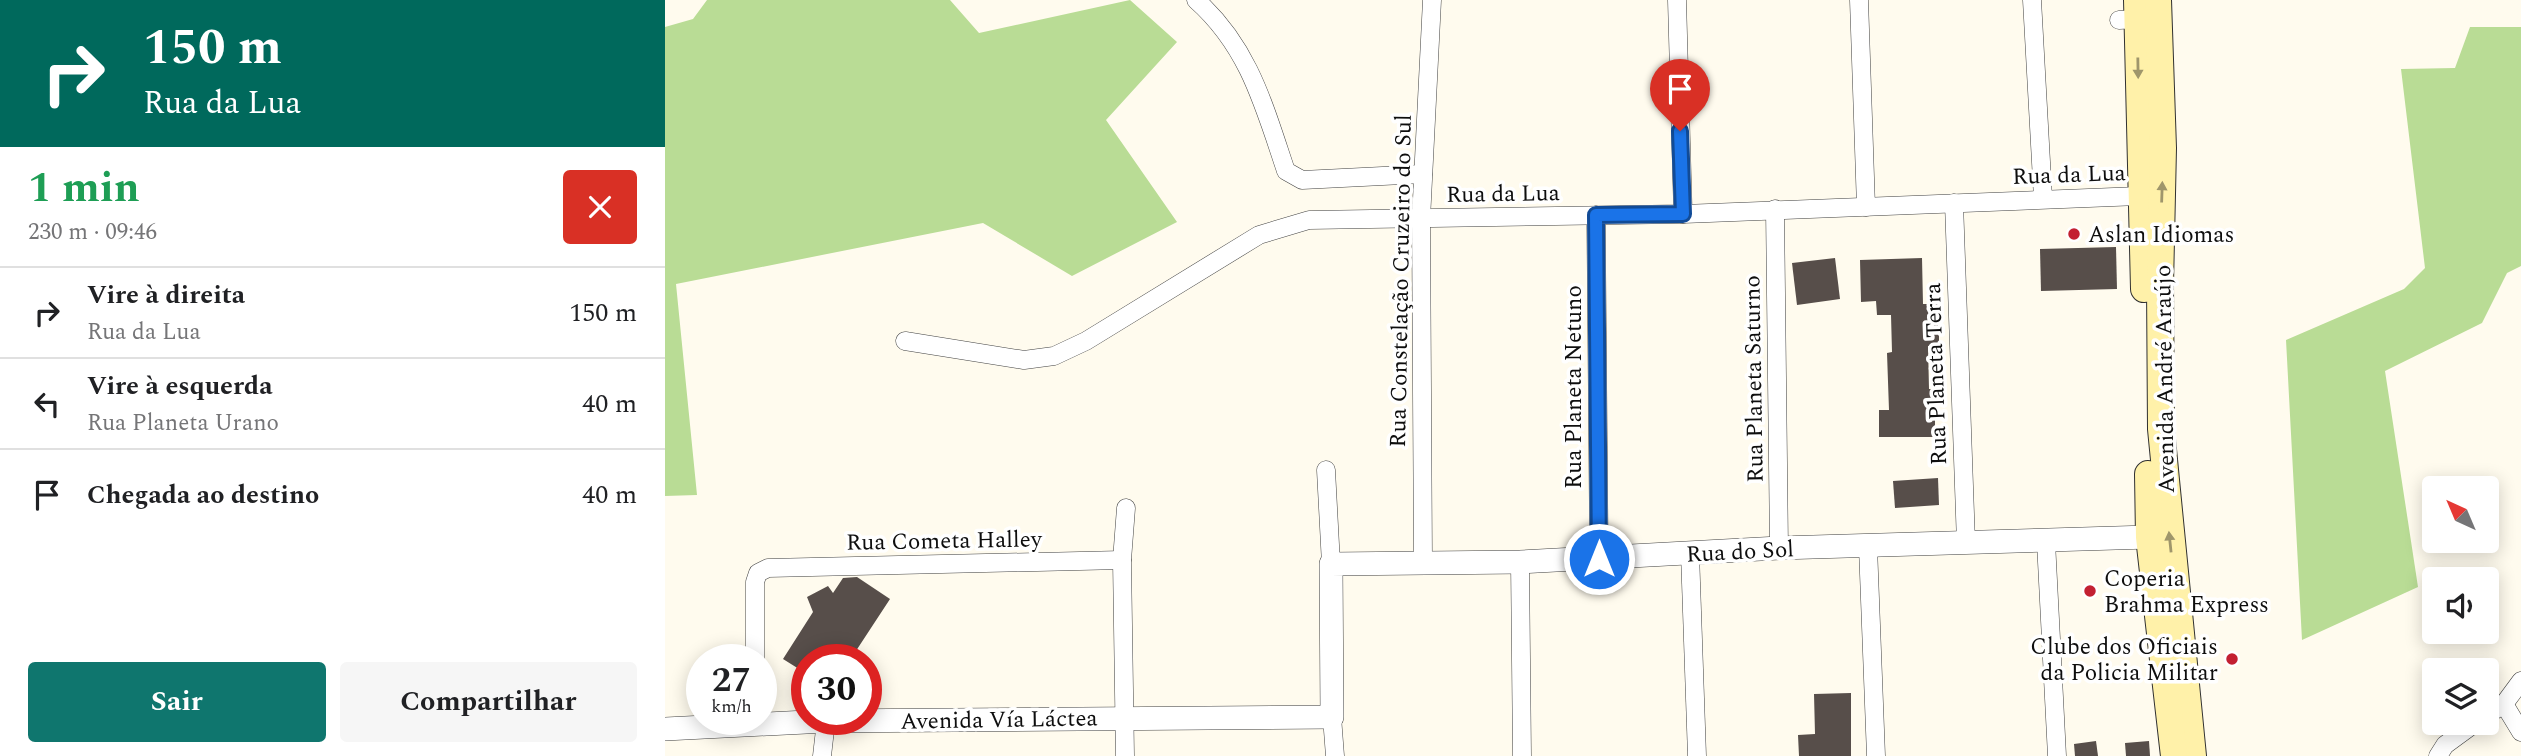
<!DOCTYPE html>
<html lang="pt">
<head>
<meta charset="utf-8">
<style>
	:root { --surface:#fff; --page:#f6f6f6; --text:#202124; --muted:#757577; --line:#e0e0e0; --accent:#0f766e }
	body { margin:0; font-family:Spectral,serif; background:var(--page); color:var(--text); height:100vh; display:flex; flex-direction:column; font-size:26px; white-space:nowrap }
	* { box-sizing:border-box; margin:0 }
	p { font-size:23px; color:var(--muted) }
	.icon { flex:none; width:38px; height:38px; fill:none; stroke:currentColor; stroke-width:2; stroke-linecap:round; stroke-linejoin:round }
	.map { position:relative; flex:1; overflow:hidden }
	.side { display:flex; flex-direction:column; background:var(--surface); width:665px }
	.side>* { flex:none }
	.top-card { background:#00695c; color:#fff; overflow:hidden }
	.needle { width:46px; rotate:316deg }
	.buttons { position:absolute; left:1757px; top:476px; display:grid; gap:14px }
	.buttons a { display:grid; place-items:center; width:77px; height:77px; border-radius:7px; background:var(--surface); box-shadow:0 4px 18px #0003; font-size:35px }
	.speed { position:absolute; left:21px; top:644px; display:flex; gap:14px; font-size:35px; font-weight:700; text-align:center }
	.speed>* { display:grid; place-content:center; width:91px; height:91px; border-radius:50%; background:var(--surface); box-shadow:0 4px 18px #0003; line-height:1 }
	.speed small { font-size:18px; font-weight:400 }
	.speed .limit { border:10px solid #d22; background:#fff; color:#111 }
	.pin { position:absolute; display:grid; place-items:center; width:60px; height:60px; color:#fff; margin:-72px -30px; border-radius:50% 50% 50% 0; rotate:-45deg; box-shadow:0 0 7px #0007 }
	.pin .icon { rotate:45deg }
	.me { position:absolute; width:77px; margin:-38px; rotate:0deg; stroke-linejoin:round; filter:drop-shadow(0 0 5px #0008) }
	.turn { display:flex; align-items:center; gap:24px; height:147px; padding:0 28px; font-size:32px }
	.turn .icon { width:91px; height:91px; stroke-width:2.5 }
	.turn b { display:block; font-size:49px; line-height:60px }
	.round { display:grid; place-items:center; flex:none; width:74px; height:74px; border-radius:7px; background:var(--page) }
	.head { display:flex; align-items:center; justify-content:space-between; height:119px; padding:0 28px }
	h1 { font-size:42px; font-weight:700; line-height:52px; color:#1e9e55 }
	.button { display:flex; gap:14px; margin-top:auto; padding:14px 28px }
	.button a { flex:1; height:80px; border-radius:7px; background:var(--accent); color:#fff; font-size:28px; font-weight:700; line-height:80px; text-align:center }
	.button a+a { background:var(--page); color:var(--text) }
	ul { padding:0; list-style:none }
	li { display:flex; align-items:center; gap:21px; height:91px; padding:0 28px; border-top:2px solid var(--line) }
	li div { flex:1 }
	li b { display:block; font-size:26px }
	li em { font-style:normal }
	main { display:flex; flex:1; min-height:0 }
	.map>svg:first-child { display:block }
	.forest { fill:#b9dc95 }
	.building { fill:#574e4a }
	.lines { fill:none; stroke-linecap:round; stroke-linejoin:round }
	.minor-casing { stroke:#414141; stroke-width:19 }
	.tertiary-casing { stroke:#414141; stroke-width:24 }
	.secondary-casing { stroke:#303030; stroke-width:28 }
	.minor { stroke:#fff; stroke-width:18 }
	.tertiary { stroke:#fff; stroke-width:23 }
	.secondary { stroke:#fff1a9; stroke-width:26 }
	.oneway { fill:#9f966b }
	.route-casing { stroke:#114b97; stroke-width:18 }
	.route { stroke:#1a73e8; stroke-width:12 }
	.poi-dot { fill:#c32031; stroke:#fff; stroke-width:2.5 }
	.labels { text-anchor:middle; stroke-width:7; stroke-linejoin:round; paint-order:stroke }
	.street-label { font-size:23px; fill:#0e0e0e; stroke:#fff }
	.poi-label { font-size:23px; fill:#0e0e0e; stroke:#fff; text-anchor:start }
</style>
</head>
<body>
<main>
<section class="side">
<div class="top-card">
<div class="turn"><svg class="icon" aria-label="right" viewBox="0 0 24 24"><path d="M7 20v-9h11M14 6l5 5-5 5"/></svg><div><b>150 m</b>Rua da Lua</div></div>
</div>
<div class="head"><div><h1>1 min</h1><p>230 m · 09:46</p></div><a class="round" style="background:#d93025;color:#fff"><svg class="icon" aria-label="close" viewBox="0 0 24 24"><path d="M6 6l12 12M18 6L6 18"/></svg></a></div>
<ul>
<li><svg class="icon" aria-label="right" viewBox="0 0 24 24"><path d="M7 20v-9h11M14 6l5 5-5 5"/></svg><div><b>Vire à direita</b><p>Rua da Lua</p></div><em>150 m</em></li>
<li><svg class="icon" aria-label="left" viewBox="0 0 24 24"><path d="M17 20v-9H6M10 6l-5 5 5 5"/></svg><div><b>Vire à esquerda</b><p>Rua Planeta Urano</p></div><em>40 m</em></li>
<li><svg class="icon" aria-label="arrive" viewBox="0 0 24 24"><path d="M6 21V4h12l-3 4 3 4H6"/></svg><div><b>Chegada ao destino</b></div><em>40 m</em></li>
</ul>
<div class="button"><a>Sair</a><a>Compartilhar</a></div>
</section>
<div class="map">
<svg width="1856" height="756" viewBox="0 0 1856 756">
	<rect width="100%" height="100%" fill="#fffbee"/>
	<g class="forest">
		<polygon points="42,0 285,0 314,33 465,0 512,42 441,120 512,222 407,276 318,223 11,284 32,495 0,496 0,27 28,19"/>
		<polygon points="1805,27 1856,27 1856,266 1842,273 1817,323 1720,371 1753,587 1637,640 1621,340 1739,289 1760,268 1736,69 1790,68"/>
	</g>
	<g class="building">
		<polygon points="1451,247 1452,289 1376,291 1375,249"/>
		<polygon points="1170,258 1175,299 1132,305 1127,263"/>
		<polygon points="1257,258 1258,304 1274,304 1274,346 1263,346 1264,389 1270,389 1270,437 1214,437 1214,410 1224,410 1222,353 1227,352 1226,315 1212,315 1211,301 1196,302 1195,260"/>
		<polygon points="1273,478 1274,505 1230,508 1228,481"/>
		<polygon points="192,577 225,599 185,660 142,660 142,674 118,659 148,612 142,597 163,586 168,593 178,578"/>
		<polygon points="1186,693 1186,756 1134,756 1133,735 1150,734 1149,694"/>
		<polygon points="1431,741 1433,756 1410,756 1409,744"/>
		<polygon points="1484,741 1485,756 1461,756 1460,743"/>
	</g>
	<g class="lines">
		<defs>
			<g id="minor">
				<path d="M531,0C584,47 599,106 621,171L637,180L758,174"/>
				<polyline points="1012,0 1018,214"/>
				<polyline points="1194,0 1201,207"/>
				<polyline points="1367,0 1378,198"/>
				<polyline points="1454,20 1472,19"/>
				<polyline points="1289,203 1301,543"/>
				<polyline points="1110,209 1114,548"/>
				<polyline points="931,215 934,559"/>
				<polyline points="240,341 359,360 389,356 421,341 594,235 644,220 1018,214 1474,196"/>
				<polyline points="661,470 666,564"/>
				<polyline points="1381,542 1392,756"/>
				<polyline points="1203,547 1211,756"/>
				<polyline points="1025,553 1032,756"/>
				<polyline points="758,562 756,219 767,0"/>
				<polyline points="855,562 857,756"/>
				<polyline points="90,660 90,582 93,573 103,568 457,560"/>
				<polyline points="1839,704 1856,732"/>
				<polyline points="1822,715 1839,704 1856,681"/>
				<polyline points="667,717 670,756"/>
				<polyline points="157,756 161,721"/>
				<polyline points="460,756 457,560 461,508"/>
				<polyline points="1773,756 1780,745 1810,723"/>
			</g>
			<polyline id="tertiary" points="0,729 161,721 667,717 666,564 855,562 1114,548 1484,537"/>
			<g id="secondary">
				<polyline points="1472,0 1479,289"/>
				<polyline points="1493,0 1498,148 1495,285 1496,429 1528,756"/>
				<polyline points="1483,474 1484,537 1509,756"/>
			</g>
		</defs>
		<use href="#minor" class="minor-casing"/>
		<use href="#tertiary" class="tertiary-casing"/>
		<use href="#secondary" class="secondary-casing"/>
		<use href="#minor" class="minor"/>
		<use href="#tertiary" class="tertiary"/>
		<use href="#secondary" class="secondary"/>
	</g>
	<defs><path id="oneway-solid" d="M-6-.8H1V-3.2L6.5 0L1 3.2V.8H-6Z" transform="scale(1.75)"/></defs>
	<g class="oneway">
		<use href="#oneway-solid" transform="translate(1473 68) rotate(89)"/>
		<use href="#oneway-solid" transform="translate(1497 192) rotate(-88)"/>
		<use href="#oneway-solid" transform="translate(1505 542) rotate(-96)"/>
	</g>
	<g class="lines">
		<defs>
			<polyline id="route" points="934,559 931,215 1018,214 1015,131"/>
		</defs>
		<use href="#route" class="route-casing"/>
		<use href="#route" class="route"/>
	</g>
	<g class="poi-dot">
		<circle cx="1409" cy="234" r="7"/>
		<circle cx="1425" cy="591" r="7"/>
		<circle cx="1567" cy="659" r="7"/>
	</g>
	<g class="labels">
		<g class="street-label">
			<text transform="translate(1404 174) rotate(-2)" y="8">Rua da Lua</text>
			<text transform="translate(838 193) rotate(-1)" y="8">Rua da Lua</text>
			<text transform="translate(735 281) rotate(-89)" y="8">Rua Constelação Cruzeiro do Sul</text>
			<text transform="translate(1270 374) rotate(-92)" y="8">Rua Planeta Terra</text>
			<text transform="translate(1088 379) rotate(-91)" y="8">Rua Planeta Saturno</text>
			<text transform="translate(1499 379) rotate(-91)" y="8">Avenida André Araújo</text>
			<text transform="translate(908 387) rotate(-90)" y="8">Rua Planeta Netuno</text>
			<text transform="translate(279 540) rotate(-1)" y="8">Rua Cometa Halley</text>
			<text transform="translate(1075 551) rotate(-3)" y="8">Rua do Sol</text>
			<text transform="translate(334 719) rotate(-1)" y="8">Avenida Vía Láctea</text>
		</g>
		<g class="poi-label">
			<text x="1423" y="242">Aslan Idiomas</text>
			<text x="1439" y="586">Coperia<tspan x="1439" dy="26">Brahma Express</tspan></text>
			<text x="1553" y="654" text-anchor="end">Clube dos Oficiais<tspan x="1553" dy="26">da Policia Militar</tspan></text>
		</g>
	</g>
</svg>
<div class="buttons">
<a><svg class="needle" viewBox="-14 -14 28 28"><path d="M0-13l5 13h-10z" fill="#e53935"/><path d="M0 13l5-13h-10z" fill="#757577"/></svg></a>
<a><svg class="icon" aria-label="sound" viewBox="0 0 24 24"><path d="M4 9h4l5-4v14l-5-4H4zM17 9q2 3 0 6"/></svg></a>
<a><svg class="icon" aria-label="layers" viewBox="0 0 24 24"><path d="M12 4l9 5-9 5-9-5zM3 14l9 5 9-5"/></svg></a>
</div>
<div class="speed"><div>27<small>km/h</small></div><div class="limit">30</div></div>
<div class="pin" style="left:1015px;top:131px;background:#d93025"><svg class="icon" aria-label="arrive" viewBox="0 0 24 24"><path d="M6 21V4h12l-3 4 3 4H6"/></svg></div>
<svg class="me" style="left:934px;top:559px" viewBox="-20 -20 40 40"><circle r="17" fill="#1a73e8" stroke="#fff" stroke-width="3"/><path d="M0-11L8 9 0 5-8 9z" fill="#fff"/></svg>
</div>
</main>
</body>
</html>
